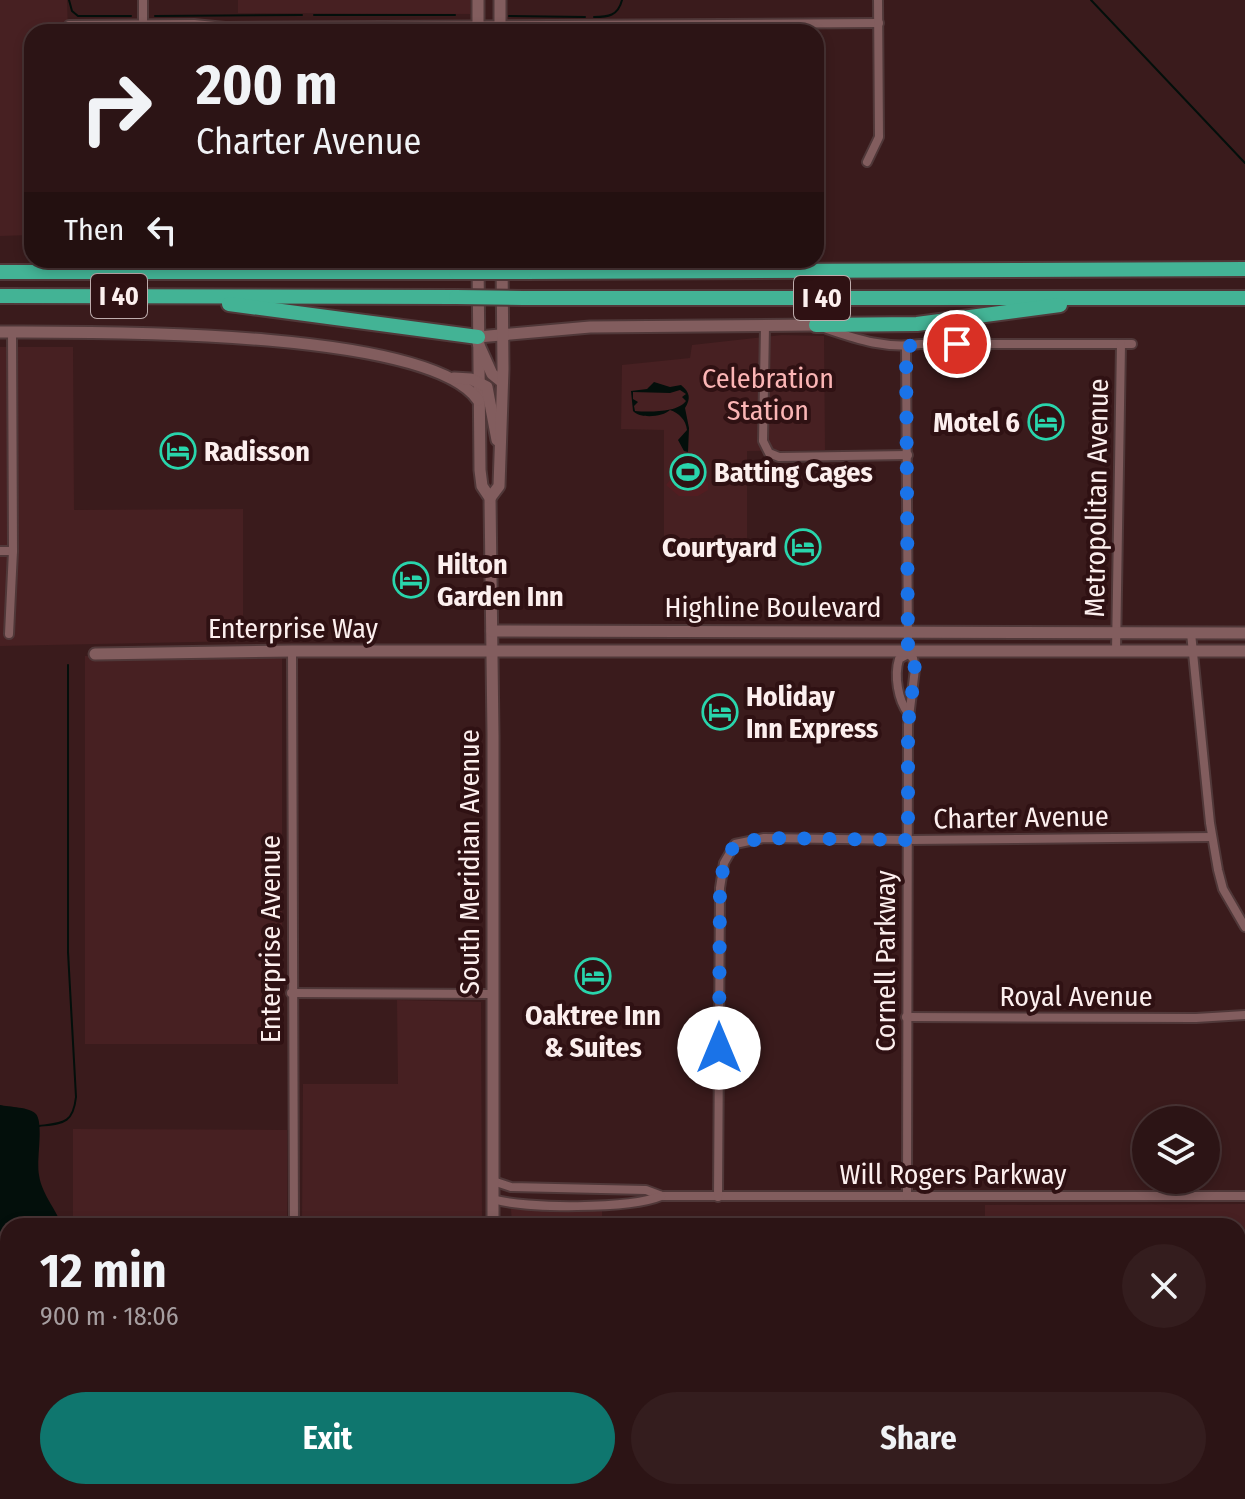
<!DOCTYPE html>
<html lang="en">
<head>
<meta charset="utf-8">
<style>
	:root { --surface:#2c1415; --page:#341d1e; --text:#f1f3f6; --muted:#a69ea0; --line:#483334; --accent:#0f766e }
	body { margin:0; font-family:"Fira Sans Condensed",sans-serif; background:var(--page); color:var(--text); height:100vh; display:flex; flex-direction:column; font-size:30px; white-space:nowrap }
	* { box-sizing:border-box; margin:0 }
	p { font-size:26px; color:var(--muted) }
	.icon { flex:none; width:44px; height:44px; fill:none; stroke:currentColor; stroke-width:2; stroke-linecap:round; stroke-linejoin:round }
	.map { position:relative; flex:1; overflow:hidden }
	.sheet { position:absolute; left:0px; top:1218px; width:1246px; height:282px; display:flex; flex-direction:column; background:var(--surface); border-radius:24px 24px 0 0; box-shadow:0 4px 12px #0003,0 0 0 2px var(--line) }
	.sheet>* { flex:none }
	.hud { position:absolute; left:24px; top:24px; width:800px; height:244px; border-radius:24px; box-shadow:0 4px 12px #0003,0 0 0 2px var(--line); background:#2c1415; color:var(--text); overflow:hidden }
	.tools { position:absolute; left:1132px; top:1106px; display:grid; gap:16px }
	.tools a { display:grid; place-items:center; width:88px; height:88px; border-radius:50%; background:var(--surface); box-shadow:0 4px 12px #0003,0 0 0 2px var(--line); font-size:40px }
	.pin { position:absolute; display:grid; place-items:center; width:68px; height:68px; color:#fff; margin:-34px; border:4px solid #fff; border-radius:50%; box-shadow:0 2px 8px #0007 }
	.me { position:absolute; width:88px; margin:-44px; rotate:0deg; stroke-linejoin:round; filter:drop-shadow(0 0 6px #0008) }
	.turn { display:flex; align-items:center; gap:28px; height:168px; padding:0 40px; font-size:36px }
	.turn .icon { width:104px; height:104px; stroke-width:2.5 }
	.turn b { display:block; font-size:56px; line-height:68px }
	.then { display:flex; align-items:center; height:76px; padding:0 40px; background:#0003; gap:16px; font-size:30px }
	.round { display:grid; place-items:center; flex:none; width:84px; height:84px; border-radius:42px; background:var(--page) }
	.head { display:flex; align-items:center; justify-content:space-between; height:136px; padding:0 40px }
	h1 { font-size:48px; font-weight:700; line-height:60px }
	.action { display:flex; gap:16px; margin-top:auto; padding:16px 40px }
	.action a { flex:1; height:92px; border-radius:48px; background:var(--accent); color:#fff; font-size:32px; font-weight:700; line-height:92px; text-align:center }
	.action a+a { background:var(--page); color:var(--text) }
	.map>svg:first-child { display:block }
	.built { fill:#472022 }
	.green { fill:#521d21 }
	.water { fill:#030f0b; fill-rule:evenodd }
	.lines { fill:none; stroke-linecap:round; stroke-linejoin:round }
	.stream { stroke:#030f0b; stroke-width:2 }
	.street-casing { stroke:#503839; stroke-width:12 }
	.secondary-casing { stroke:#503839; stroke-width:15 }
	.highway-casing { stroke:#503839; stroke-width:18 }
	.street { stroke:#825d5e; stroke-width:8 }
	.secondary { stroke:#825d5e; stroke-width:11 }
	.highway { stroke:#43b395; stroke-width:14 }
	.highway-bridge-casing { stroke:#503839; stroke-width:18; stroke-linecap:butt }
	.highway-bridge { stroke:#43b395; stroke-width:14 }
	.route { stroke:#1a73e8; stroke-width:14; stroke-dasharray:0 25.2 }
	.labels { text-anchor:middle; stroke-width:8; stroke-linejoin:round; paint-order:stroke }
	.shield { fill:#2f1113; stroke:#beacac; stroke-width:2 }
	.shield-label { font-size:26px; font-weight:bold; fill:#fcefee }
	.park-label { font-size:28px; fill:#fbb5b5; stroke:#2f1113 }
	.poi-label { font-size:28px; font-weight:bold; fill:#fcefee; stroke:#2f1113; text-anchor:start }
	.street-label { font-size:28px; fill:#fcefee; stroke:#2f1113 }
</style>
</head>
<body>
<div class="map">
<svg width="1245" height="1499" viewBox="0 0 1245 1499">
	<rect width="100%" height="100%" fill="#3a1b1c"/>
	<g class="built">
		<polygon points="0,0 67,0 68,32 32,32 32,235 0,236"/>
		<polygon points="238,0 470,0 470,14 238,13"/>
		<polygon points="782,335 824,336 825,450 747,451 747,557 664,557 664,430 621,429 622,365 690,358 692,345"/>
		<polygon points="0,347 73,347 74,510 243,509 243,641 0,646"/>
		<rect x="85" y="656" width="197" height="388"/>
		<polygon points="397,1000 481,1002 482,1226 302,1226 303,1084 398,1084"/>
		<polygon points="73,1129 287,1130 287,1226 73,1226"/>
		<polygon points="1245,1204 1245,1383 1238,1383 1238,1226 985,1226 985,1205"/>
		<polygon points="511,1209 602,1210 602,1217 601,1226 512,1226"/>
	</g>
	<g class="green">
		<polygon points="684,457 704,465 704,480 708,483 708,490 698,496 679,496 666,485 671,479 672,464"/>
		<polygon points="1238,1468 1245,1468 1245,1499 1062,1499 1015,1492 1238,1492"/>
	</g>
	<g class="water">
		<path d="M654,382L670,387L681,385C690,392 691,399 685,408L689,428L688,452L684,451L678,440L687,430C686,420 679,413 670,410C663,417 640,419 633,411L631,391L647,389ZM680,390L686,394L682,397L686,401C677,413 648,412 635,411L634,406L638,402L633,399V392L670,393Z"/>
		<path d="M0,1105C9,1107 30,1107 36,1114C44,1124 36,1160 39,1175C42,1196 59,1212 61,1226H8V1284L0,1283Z"/>
		<polygon points="0,1491 900,1492 934,1493 969,1499 0,1499"/>
	</g>
	<g class="lines">
		<g class="stream">
			<polyline points="69,0 72,11 78,16 131,16"/>
			<polyline points="1091,0 1245,163"/>
			<polyline points="314,15 455,15"/>
			<polyline points="155,16 302,15"/>
			<polyline points="509,16 585,17"/>
			<path d="M594,17C608,17 618,16 622,0"/>
			<path d="M39,1126C63,1123 73,1124 76,1097L68,952V665"/>
		</g>
		<defs>
			<g id="street">
				<polyline points="143,0 143,24"/>
				<polyline points="69,25 194,24 225,27 879,23"/>
				<polyline points="867,162 879,137 878,0"/>
				<polyline points="765,326 763,441 769,453 779,457 908,455"/>
				<path d="M827,329C859,340 887,349 920,344H1132"/>
				<polyline points="906,346 908,653"/>
				<polyline points="0,551 13,551"/>
				<polyline points="1191,633 1210,823 1218,870 1223,889 1245,927"/>
				<polyline points="9,634 13,551 12,332"/>
				<polyline points="292,651 294,1226"/>
				<polyline points="1116,652 1121,344"/>
				<path d="M908,654L899,659C894,676 898,700 908,713"/>
				<polyline points="291,993 493,994"/>
				<polyline points="906,1017 1196,1018 1245,1015"/>
				<polyline points="493,1181 511,1187 646,1190 662,1196 1245,1196"/>
				<polyline points="907,1196 908,725 915,669 913,658 908,654"/>
				<polyline points="718,1197 720,888 724,863 735,844 764,838 908,840 1212,837"/>
				<path d="M493,1199C525,1209 630,1209 661,1196"/>
			</g>
			<g id="secondary">
				<polyline points="500,0 500,32"/>
				<polyline points="478,32 478,0"/>
				<polyline points="478,260 480,470 482,486 490,498 493,735 493,1226"/>
				<path d="M0,332C91,332 427,328 478,400"/>
				<polyline points="478,337 590,327 816,325"/>
				<polyline points="478,343 492,374 502,382"/>
				<polyline points="454,378 471,379 487,387 497,440"/>
				<polyline points="490,498 499,486 503,369 502,260"/>
				<polyline points="492,631 1245,633"/>
				<polyline points="95,654 292,651 1245,651"/>
				<polyline points="493,1492 493,1499"/>
			</g>
			<g id="highway">
				<polyline points="266,264 304,260"/>
				<polyline points="0,272 456,272"/>
				<polyline points="524,272 1245,269"/>
				<polyline points="0,296 456,297"/>
				<polyline points="523,298 1245,298"/>
				<polyline points="229,304 478,337"/>
				<polyline points="816,325 917,324 1060,305"/>
			</g>
		</defs>
		<use href="#street" class="street-casing"/>
		<use href="#secondary" class="secondary-casing"/>
		<use href="#highway" class="highway-casing"/>
		<use href="#street" class="street"/>
		<use href="#secondary" class="secondary"/>
		<use href="#highway" class="highway"/>
		<defs>
			<g id="highway-bridge">
				<polyline points="456,272 524,272"/>
				<polyline points="456,297 523,298"/>
			</g>
		</defs>
		<use href="#highway-bridge" class="highway-bridge-casing"/>
		<use href="#highway-bridge" class="highway-bridge"/>
	</g>
	<g class="lines">
		<polyline class="route" points="719,1048 720,888 724,863 735,844 764,838 908,840 908,725 915,669 913,658 908,654 906,346 957,344"/>
	</g>
	<defs>
		<symbol id="hotel-ring" viewBox="-11 -11 22 22"><circle r="9.5" fill="#2f1113" stroke="#29d5ac" stroke-width="1.5"/><path d="M-6-4.5h1.5V1H6V5H4.5V3h-9V5H-6ZM-4 0a1.8 1.8 0 1 1 3.6 0ZM.5 0V-2.5h3Q6-2.5 6 0Z" fill="#29d5ac"/></symbol>
		<symbol id="stadium-ring" viewBox="-11 -11 22 22"><circle r="9.5" fill="#2f1113" stroke="#29d5ac" stroke-width="1.5"/><path d="M0-5a6.5 5 0 1 0 0 10a6.5 5 0 1 0 0-10ZM-3.5-1.8h7v3.6h-7Z" fill="#29d5ac"/></symbol>
	</defs>
	<g fill-rule="evenodd">
		<use href="#hotel-ring" x="1026" y="402" width="40" height="40"/>
		<use href="#hotel-ring" x="158" y="431" width="40" height="40"/>
		<use href="#stadium-ring" x="668" y="452" width="40" height="40"/>
		<use href="#hotel-ring" x="783" y="527" width="40" height="40"/>
		<use href="#hotel-ring" x="391" y="560" width="40" height="40"/>
		<use href="#hotel-ring" x="700" y="692" width="40" height="40"/>
		<use href="#hotel-ring" x="573" y="956" width="40" height="40"/>
	</g>
	<g class="labels">
		<g class="shield">
			<rect x="91" y="274" width="56" height="44" rx="6"/>
			<rect x="794" y="276" width="56" height="44" rx="6"/>
		</g>
		<g class="shield-label">
			<text x="119" y="305">I 40</text>
			<text x="822" y="307">I 40</text>
		</g>
		<g class="park-label">
			<text x="768" y="388">Celebration<tspan x="768" dy="32">Station</tspan></text>
		</g>
		<g class="poi-label">
			<text x="1020" y="432" text-anchor="end">Motel 6</text>
			<text x="204" y="461">Radisson</text>
			<text x="714" y="482">Batting Cages</text>
			<text x="777" y="557" text-anchor="end">Courtyard</text>
			<text x="437" y="574">Hilton<tspan x="437" dy="32">Garden Inn</tspan></text>
			<text x="746" y="706">Holiday<tspan x="746" dy="32">Inn Express</tspan></text>
			<text x="593" y="1025" text-anchor="middle">Oaktree Inn<tspan x="593" dy="32">&amp; Suites</tspan></text>
		</g>
		<g class="street-label">
			<text transform="translate(1096 498) rotate(-89)" y="10">Metropolitan Avenue</text>
			<text x="773" y="617">Highline Boulevard</text>
			<text x="293" y="638">Enterprise Way</text>
			<text transform="translate(1021 817) rotate(-1)" y="10">Charter Avenue</text>
			<text transform="translate(469 862) rotate(-90)" y="10">South Meridian Avenue</text>
			<text transform="translate(270 939) rotate(-90)" y="10">Enterprise Avenue</text>
			<text transform="translate(885 961) rotate(-90)" y="10">Cornell Parkway</text>
			<text x="1076" y="1006">Royal Avenue</text>
			<text x="953" y="1184">Will Rogers Parkway</text>
		</g>
	</g>
</svg>
<div class="tools">
<a><svg class="icon" aria-label="layers" viewBox="0 0 24 24"><path d="M12 4l9 5-9 5-9-5zM3 14l9 5 9-5"/></svg></a>
</div>
<div class="pin" style="left:957px;top:344px;background:#d93025"><svg class="icon" aria-label="arrive" viewBox="0 0 24 24"><path d="M6 21V4h12l-3 4 3 4H6"/></svg></div>
<svg class="me" style="left:719px;top:1048px" viewBox="-20 -20 40 40"><circle r="19" fill="#fff"/><path d="M0-13L10 11 0 6-10 11z" fill="#1a73e8"/></svg>
<div class="hud">
<div class="turn"><svg class="icon" aria-label="right" viewBox="0 0 24 24"><path d="M7 20v-9h11M14 6l5 5-5 5"/></svg><div><b>200 m</b>Charter Avenue</div></div>
<div class="then">Then<svg class="icon" aria-label="left" viewBox="0 0 24 24"><path d="M17 20v-9H6M10 6l-5 5 5 5"/></svg></div>
</div>
<section class="sheet">
<div class="head"><div><h1>12 min</h1><p>900 m · 18:06</p></div><a class="round"><svg class="icon" aria-label="close" viewBox="0 0 24 24"><path d="M6 6l12 12M18 6L6 18"/></svg></a></div>
<div class="action"><a>Exit</a><a>Share</a></div>
</section>
</div>
</body>
</html>
